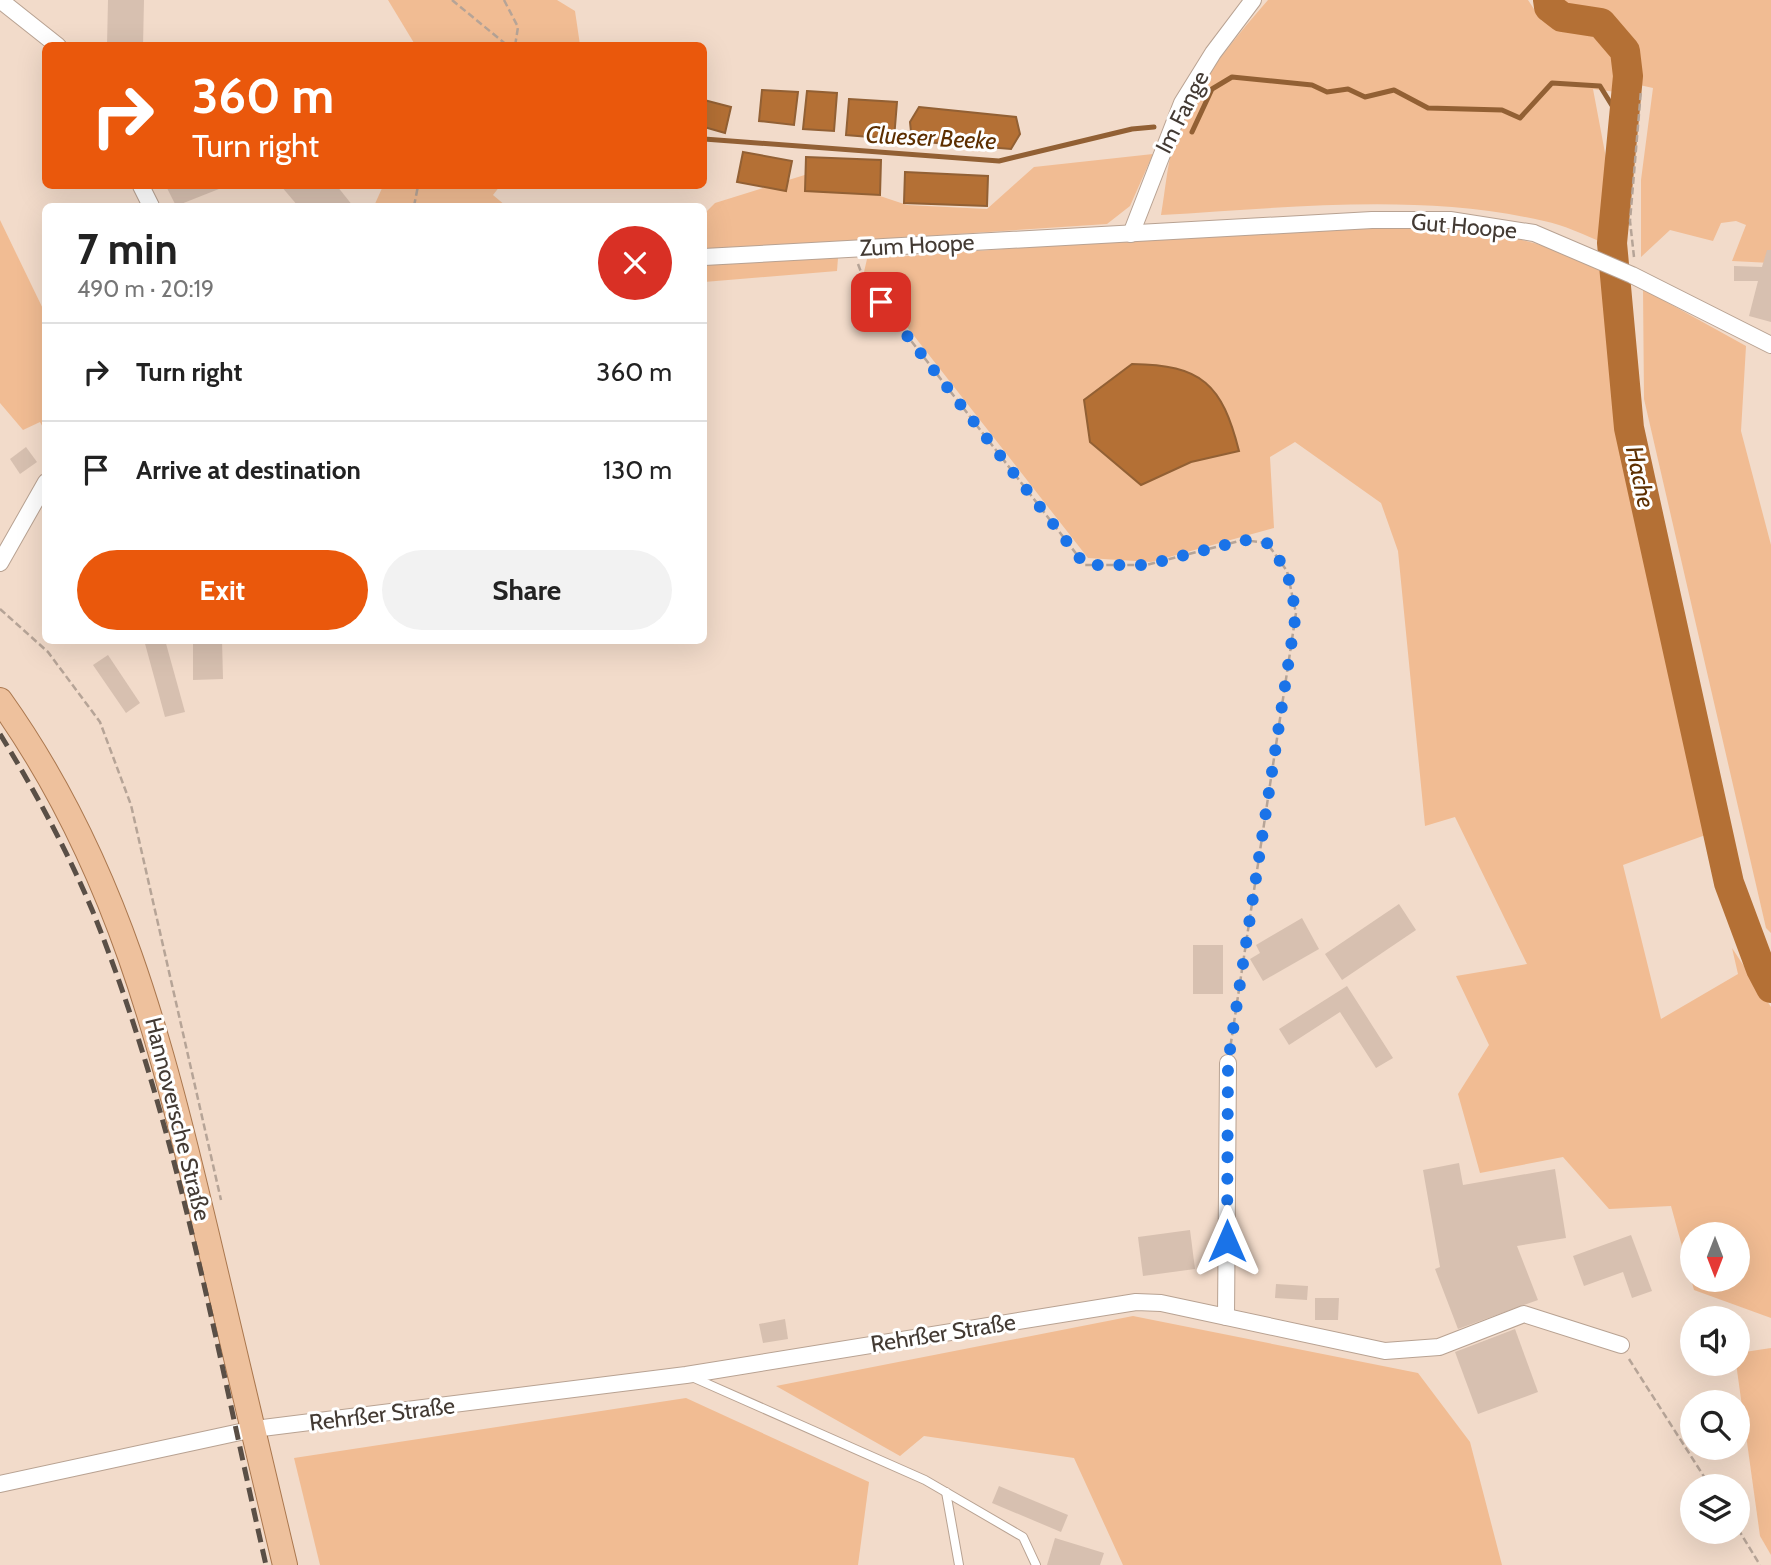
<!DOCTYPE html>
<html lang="en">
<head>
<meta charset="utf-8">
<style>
	:root { --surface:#fff; --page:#f2f2f2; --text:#222; --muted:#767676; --line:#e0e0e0; --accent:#ea580c }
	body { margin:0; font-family:Cabin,sans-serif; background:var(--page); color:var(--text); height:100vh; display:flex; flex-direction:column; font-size:26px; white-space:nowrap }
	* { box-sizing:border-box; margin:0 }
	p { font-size:23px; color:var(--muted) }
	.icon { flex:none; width:38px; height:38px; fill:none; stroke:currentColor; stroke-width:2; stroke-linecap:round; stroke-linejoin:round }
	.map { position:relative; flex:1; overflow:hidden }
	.side { position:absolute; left:42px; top:203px; width:665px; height:441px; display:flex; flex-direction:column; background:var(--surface); border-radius:10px; box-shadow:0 7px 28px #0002 }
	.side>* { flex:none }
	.guide { position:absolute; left:42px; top:42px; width:665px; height:147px; border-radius:10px; box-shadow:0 7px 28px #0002; background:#ea580c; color:#fff; overflow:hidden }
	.needle { width:46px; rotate:180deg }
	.controls { position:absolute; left:1680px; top:1222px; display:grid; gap:14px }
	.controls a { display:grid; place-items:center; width:70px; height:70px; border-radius:50%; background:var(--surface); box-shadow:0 7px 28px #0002; font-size:35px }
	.pin { position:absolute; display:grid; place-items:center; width:60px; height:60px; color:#fff; margin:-30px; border-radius:14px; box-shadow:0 4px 10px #0006 }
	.me { position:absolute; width:77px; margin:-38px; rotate:0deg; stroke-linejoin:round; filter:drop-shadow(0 0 5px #0008) }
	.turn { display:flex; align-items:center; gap:24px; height:147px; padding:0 35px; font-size:32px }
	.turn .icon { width:91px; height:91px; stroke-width:2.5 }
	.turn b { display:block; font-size:49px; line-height:60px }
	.round { display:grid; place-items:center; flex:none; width:74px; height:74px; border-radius:37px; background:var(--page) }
	.overview { display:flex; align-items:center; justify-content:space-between; height:119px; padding:0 35px }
	h1 { font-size:42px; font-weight:800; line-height:52px }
	.action { display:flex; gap:14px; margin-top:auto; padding:14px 35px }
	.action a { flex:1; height:80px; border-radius:42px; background:var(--accent); color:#fff; font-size:28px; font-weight:800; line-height:80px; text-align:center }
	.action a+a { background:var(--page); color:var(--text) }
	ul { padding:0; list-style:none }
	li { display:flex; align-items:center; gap:21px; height:98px; padding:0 35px; border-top:2px solid var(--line) }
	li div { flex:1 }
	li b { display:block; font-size:26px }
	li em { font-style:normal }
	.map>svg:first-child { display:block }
	.green { fill:#f1bc93; fill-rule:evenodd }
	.water { fill:#b47035; stroke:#926034; stroke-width:2 }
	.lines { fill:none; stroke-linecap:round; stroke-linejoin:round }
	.stream { stroke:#926034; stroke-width:5 }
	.river { stroke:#b47035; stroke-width:30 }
	.building { fill:#d7c0b0 }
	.lane-casing { stroke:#b8a292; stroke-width:10 }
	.street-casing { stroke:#b8a292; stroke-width:18 }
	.primary-casing { stroke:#aa774e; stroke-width:26 }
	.path { stroke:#b6a497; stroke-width:2.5; stroke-dasharray:7 3.5; stroke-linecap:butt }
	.lane { stroke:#fff; stroke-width:8 }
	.street { stroke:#fff; stroke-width:16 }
	.primary { stroke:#eec19d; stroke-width:24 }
	.rail { stroke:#5a4f46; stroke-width:5; stroke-dasharray:14 7; stroke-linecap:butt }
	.route { stroke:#1a73e8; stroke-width:12; stroke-dasharray:0 21.6 }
	.labels { text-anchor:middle; stroke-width:6; stroke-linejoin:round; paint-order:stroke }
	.street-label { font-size:23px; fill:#433a33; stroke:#fff }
	.water-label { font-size:24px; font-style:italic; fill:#5d2f00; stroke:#fff }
</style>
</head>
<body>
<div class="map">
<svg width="1771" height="1565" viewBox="0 0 1771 1565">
	<rect width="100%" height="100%" fill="#f2dbca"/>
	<g class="green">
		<polygon points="388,0 557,0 575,11 580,45 424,45 414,43"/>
		<path d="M1268,0H1528L1542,21L1588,31L1613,58L1616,92L1593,89L1612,190L1604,243C1584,235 1564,225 1544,221C1419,192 1287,208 1161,215C1165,192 1167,167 1173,145C1192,88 1230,44 1268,0Z"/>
		<polygon points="1555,0 1771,0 1771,263 1732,261 1746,225 1736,221 1721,223 1713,241 1670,230 1641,257 1641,180 1653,88 1635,84 1633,50 1604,16 1588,10 1560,6"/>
		<polygon points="1153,154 1130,206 1107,224 704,251 704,214 715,203 811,173 907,205 987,209 1034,167"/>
		<polygon points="383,186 500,186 493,195 506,206 374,206"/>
		<polygon points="0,220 45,313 45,431 40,422 23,430 0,403"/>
		<path d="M1373,227C1463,230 1517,228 1600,269L1609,303L1624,455L1711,833L1623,865L1661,1019L1738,974L1732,948L1771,1007V1318L1694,1290L1671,1206L1609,1209L1563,1157L1480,1173L1458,1094L1489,1045L1456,976L1527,964L1455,817L1425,826L1398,551L1381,503L1295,442L1270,457L1274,528L1151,562L1088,558L864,272L867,259L1130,240ZM1692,1234H1738V1279H1692Z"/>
		<polygon points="838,258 837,271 704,282 704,264"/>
		<polygon points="1643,289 1746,346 1741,431 1771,545 1771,933 1766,928 1644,399"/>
		<polygon points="1133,1316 1418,1373 1470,1442 1502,1565 1123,1565 1074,1458 924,1436 900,1456 776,1386"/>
		<polygon points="1771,1348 1771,1555 1760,1536 1736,1363 1738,1353"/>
		<polygon points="686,1398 869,1482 858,1565 320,1565 294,1458"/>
	</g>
	<g class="water">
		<polygon points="762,90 798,92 794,125 759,121"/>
		<polygon points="807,91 837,93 834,131 803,129"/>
		<polygon points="849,99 897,102 894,139 846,135"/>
		<polygon points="704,100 731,107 725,133 704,127"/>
		<polygon points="919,107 1016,117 1020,134 1011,149 912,141 910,122"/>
		<polygon points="743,152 792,161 786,191 737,182"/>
		<polygon points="806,157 881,160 880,195 805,191"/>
		<polygon points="905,172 988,176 987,206 904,203"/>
		<path d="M1132,364C1202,365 1222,384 1239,451L1191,462L1141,485L1090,442L1084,400Z"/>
	</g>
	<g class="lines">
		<g class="stream">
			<polyline points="1192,132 1212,89 1232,77 1312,85 1327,92 1348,89 1365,97 1394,90 1428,108 1502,110 1520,118 1552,83 1600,86 1616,112 1624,115"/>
			<polyline points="704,139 999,161 1132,129 1154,127"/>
		</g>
		<polyline class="river" points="1548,0 1549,7 1562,17 1601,23 1625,51 1628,76 1612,243 1629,428 1729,883 1761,969 1771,988"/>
	</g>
	<g class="building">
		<polygon points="108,0 144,0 143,46 107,46"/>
		<polygon points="166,186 224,186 224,187 176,206"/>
		<polygon points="281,186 337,186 353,206 298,206"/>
		<polygon points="1767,250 1771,250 1771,322 1749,316 1758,281 1734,281 1734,266 1762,267"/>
		<polygon points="26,447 37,462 20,474 10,459"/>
		<polygon points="144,640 165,640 185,712 165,717"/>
		<polygon points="193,640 222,640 223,679 193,680"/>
		<polygon points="108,655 140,703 126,713 93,665"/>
		<polygon points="1399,904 1416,930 1342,980 1325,954"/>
		<polygon points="1302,918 1319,949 1263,981 1250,959 1260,953 1256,945"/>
		<rect x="1193" y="945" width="30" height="49"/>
		<polygon points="1347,986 1393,1058 1376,1068 1340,1012 1289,1045 1279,1029"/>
		<polygon points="1459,1163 1463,1185 1555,1169 1566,1238 1517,1246 1538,1300 1458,1329 1435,1269 1440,1267 1423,1170"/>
		<polygon points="1190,1230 1195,1269 1143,1276 1138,1237"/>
		<polygon points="1631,1235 1652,1291 1632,1298 1623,1272 1584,1286 1573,1256"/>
		<polygon points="1276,1284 1308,1286 1307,1300 1275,1298"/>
		<polygon points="1315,1298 1339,1298 1338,1320 1315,1320"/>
		<polygon points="785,1319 788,1339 763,1343 759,1324"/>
		<polygon points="1515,1329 1538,1392 1478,1414 1455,1352"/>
		<polygon points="999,1486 1068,1515 1061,1532 992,1503"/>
		<polygon points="1055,1538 1104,1553 1100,1565 1047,1565"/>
	</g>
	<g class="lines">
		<defs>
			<g id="lane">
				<polyline points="692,1377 925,1480 1023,1537 1036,1565"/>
				<polyline points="946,1492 959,1565"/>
			</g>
			<g id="street">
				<polyline points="0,0 58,46"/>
				<polyline points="141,186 151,206"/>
				<polyline points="1131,234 1182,103 1213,53 1253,0"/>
				<polyline points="704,257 1372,220 1450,220 1534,233 1632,275 1771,345"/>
				<polyline points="0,563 46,482"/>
				<polyline points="1226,1317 1228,1063"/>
				<polyline points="0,1484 254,1429 686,1375 1136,1302 1161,1303 1385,1351 1439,1347 1524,1314 1621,1345"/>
			</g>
			<path id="primary" d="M0,700C117,864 161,1042 207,1235C234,1345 260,1455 285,1565"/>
		</defs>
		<use href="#lane" class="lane-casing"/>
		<use href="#street" class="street-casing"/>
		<use href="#primary" class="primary-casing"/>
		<g class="path">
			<polyline points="452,0 508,46"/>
			<polyline points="504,0 518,27 515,46"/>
			<polyline points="414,206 418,186"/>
			<polyline points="1634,257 1630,221 1641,90"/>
			<polyline points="858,264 864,280 1085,565 1146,565 1243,540 1267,543 1287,571 1296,613 1230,1049"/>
			<polyline points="0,609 48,652 100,722 131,805 221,1200"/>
			<polyline points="1629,1359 1710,1486"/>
			<polyline points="1738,1529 1760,1565"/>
		</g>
		<use href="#lane" class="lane"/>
		<use href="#street" class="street"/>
		<use href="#primary" class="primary"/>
		<path class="rail" d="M0,734C35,791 67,850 93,912C177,1121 216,1346 266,1565"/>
	</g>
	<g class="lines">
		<polyline class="route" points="881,302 1085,565 1146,565 1244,540 1267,543 1287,571 1296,613 1228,1063 1227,1241"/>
	</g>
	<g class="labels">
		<g class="street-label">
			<text transform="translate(1182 112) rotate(-63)" y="8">Im Fange</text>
			<text transform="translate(1464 226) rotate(5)" y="8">Gut Hoope</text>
			<text transform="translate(917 245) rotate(-3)" y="8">Zum Hoope</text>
			<text transform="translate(178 1119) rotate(76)" y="8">Hannoversche Straße</text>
			<text transform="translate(943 1333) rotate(-9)" y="8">Rehrßer Straße</text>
			<text transform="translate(382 1414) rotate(-7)" y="8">Rehrßer Straße</text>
		</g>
		<g class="water-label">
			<text transform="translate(931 138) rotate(3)" y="8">Clueser Beeke</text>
			<text transform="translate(1640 477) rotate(78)" y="8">Hache</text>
		</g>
	</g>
</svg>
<div class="controls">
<a><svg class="needle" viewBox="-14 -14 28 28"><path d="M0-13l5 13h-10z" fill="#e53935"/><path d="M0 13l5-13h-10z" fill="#767676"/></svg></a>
<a><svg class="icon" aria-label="sound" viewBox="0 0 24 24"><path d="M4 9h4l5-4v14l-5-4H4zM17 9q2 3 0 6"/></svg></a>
<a><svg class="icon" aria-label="search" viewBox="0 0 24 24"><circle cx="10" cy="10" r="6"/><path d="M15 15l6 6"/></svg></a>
<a><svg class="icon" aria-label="layers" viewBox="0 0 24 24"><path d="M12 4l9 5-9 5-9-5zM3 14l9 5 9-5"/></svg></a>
</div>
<div class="pin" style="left:881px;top:302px;background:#d93025"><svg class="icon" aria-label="arrive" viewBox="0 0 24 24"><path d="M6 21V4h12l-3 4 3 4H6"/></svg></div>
<svg class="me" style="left:1227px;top:1241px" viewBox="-20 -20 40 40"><path d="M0-17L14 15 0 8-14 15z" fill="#1a73e8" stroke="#fff" stroke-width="4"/></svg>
<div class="guide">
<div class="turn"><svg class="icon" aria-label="right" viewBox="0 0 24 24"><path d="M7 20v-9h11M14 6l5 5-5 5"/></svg><div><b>360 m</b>Turn right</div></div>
</div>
<section class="side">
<div class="overview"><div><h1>7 min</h1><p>490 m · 20:19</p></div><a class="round" style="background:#d93025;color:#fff"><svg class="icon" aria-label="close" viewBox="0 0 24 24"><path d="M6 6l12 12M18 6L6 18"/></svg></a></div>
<ul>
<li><svg class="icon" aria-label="right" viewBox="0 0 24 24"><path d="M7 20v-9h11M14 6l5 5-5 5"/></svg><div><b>Turn right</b></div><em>360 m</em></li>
<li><svg class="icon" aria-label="arrive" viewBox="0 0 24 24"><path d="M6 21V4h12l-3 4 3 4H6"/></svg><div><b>Arrive at destination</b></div><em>130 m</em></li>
</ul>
<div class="action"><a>Exit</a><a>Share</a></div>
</section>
</div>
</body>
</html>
